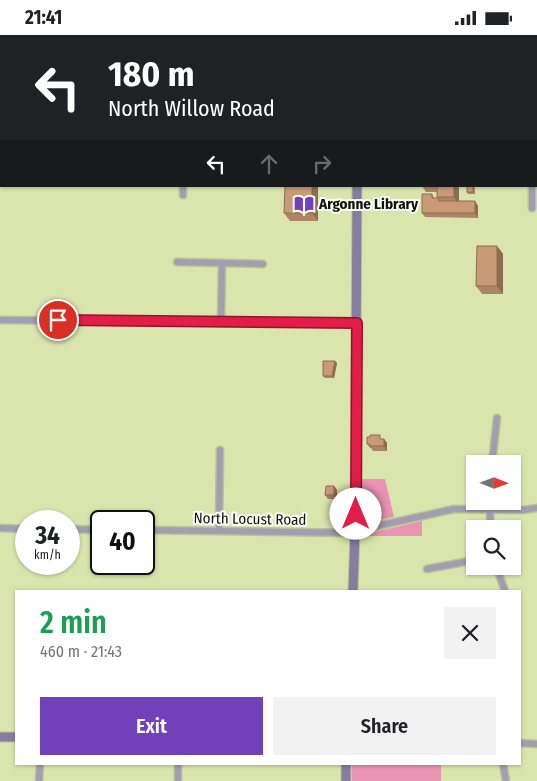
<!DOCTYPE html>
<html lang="en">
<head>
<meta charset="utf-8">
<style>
	:root { --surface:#fff; --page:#f2f2f2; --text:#202124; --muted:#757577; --accent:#7041b9 }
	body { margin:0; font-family:"Fira Sans Condensed",sans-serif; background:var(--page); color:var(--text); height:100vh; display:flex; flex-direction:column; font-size:19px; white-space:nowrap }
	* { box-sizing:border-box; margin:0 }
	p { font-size:16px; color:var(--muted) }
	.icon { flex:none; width:28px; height:28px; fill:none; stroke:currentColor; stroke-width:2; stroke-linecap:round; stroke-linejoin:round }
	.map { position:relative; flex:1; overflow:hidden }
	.panel { position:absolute; left:15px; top:555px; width:506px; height:175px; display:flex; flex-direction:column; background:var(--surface); border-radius:0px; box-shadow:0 1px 4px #0004 }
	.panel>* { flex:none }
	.top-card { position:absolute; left:0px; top:0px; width:538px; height:152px; box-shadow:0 1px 4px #0004; background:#202124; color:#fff; overflow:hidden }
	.needle { width:32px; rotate:91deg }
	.buttons { position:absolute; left:466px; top:420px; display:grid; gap:10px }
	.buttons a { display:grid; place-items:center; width:55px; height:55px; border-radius:0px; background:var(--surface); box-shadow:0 1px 4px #0004; font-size:25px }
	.speed { position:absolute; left:15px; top:475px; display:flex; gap:10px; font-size:25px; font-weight:700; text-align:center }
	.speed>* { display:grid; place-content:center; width:65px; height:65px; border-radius:50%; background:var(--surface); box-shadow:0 1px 4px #0004; line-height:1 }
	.speed small { font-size:12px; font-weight:400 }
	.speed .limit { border:2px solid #111; border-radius:8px; background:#fff; color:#111 }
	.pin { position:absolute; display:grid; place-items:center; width:42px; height:42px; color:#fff; margin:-21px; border:2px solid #fff; border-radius:50%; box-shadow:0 1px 5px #0007 }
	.me { position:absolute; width:55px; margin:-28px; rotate:0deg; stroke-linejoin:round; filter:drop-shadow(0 0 4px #0008) }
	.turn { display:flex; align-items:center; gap:18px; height:105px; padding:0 25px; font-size:22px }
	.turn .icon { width:65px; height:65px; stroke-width:2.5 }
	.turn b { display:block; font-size:35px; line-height:42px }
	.lanes { display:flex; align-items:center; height:48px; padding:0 25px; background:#0003; justify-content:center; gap:25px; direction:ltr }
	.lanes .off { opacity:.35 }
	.round { display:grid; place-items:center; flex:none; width:52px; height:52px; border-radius:0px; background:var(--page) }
	.head { display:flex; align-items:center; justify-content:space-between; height:85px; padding:0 25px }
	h1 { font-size:30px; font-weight:600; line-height:38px; color:#1e9e55 }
	.button { display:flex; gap:10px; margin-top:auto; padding:10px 25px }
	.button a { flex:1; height:58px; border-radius:0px; background:var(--accent); color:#fff; font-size:20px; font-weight:600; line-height:58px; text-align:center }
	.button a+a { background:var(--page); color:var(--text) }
	.status { display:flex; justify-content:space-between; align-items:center; height:35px; padding:0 25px; background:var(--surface); direction:ltr }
	.status svg { height:14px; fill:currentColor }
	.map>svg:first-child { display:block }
	.green { fill:#e994b2 }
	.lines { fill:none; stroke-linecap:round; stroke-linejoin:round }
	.street-casing { stroke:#b9c391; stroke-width:9 }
	.secondary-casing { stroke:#b9c391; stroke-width:11 }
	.primary-casing { stroke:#b9c391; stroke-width:12 }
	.street { stroke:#a39db4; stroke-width:6 }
	.secondary { stroke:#877d9f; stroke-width:9 }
	.primary { stroke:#72678f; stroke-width:10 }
	.wall { fill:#ad8465 }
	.shaded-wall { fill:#8d6c53 }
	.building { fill:#c99a76; stroke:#8d6c53 }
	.route-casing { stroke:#92132f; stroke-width:12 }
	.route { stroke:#e11d48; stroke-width:9 }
	.labels { text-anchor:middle; stroke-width:4; stroke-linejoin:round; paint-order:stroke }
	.poi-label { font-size:15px; font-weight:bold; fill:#0f1301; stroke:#fff; text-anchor:start }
	.street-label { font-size:15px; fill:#0f1301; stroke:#fff }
</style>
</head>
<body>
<div class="status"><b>21:41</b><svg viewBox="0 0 49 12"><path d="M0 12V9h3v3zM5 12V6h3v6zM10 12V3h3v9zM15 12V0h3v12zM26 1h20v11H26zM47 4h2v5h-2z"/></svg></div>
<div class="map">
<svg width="537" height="746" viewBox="0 0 537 746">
	<rect width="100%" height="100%" fill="#d9e5ad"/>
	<g class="green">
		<polygon points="362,444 385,444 394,482 374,486 367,483 362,473"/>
		<polygon points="422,486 422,501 367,501 370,498"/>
		<rect x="352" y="729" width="89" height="17"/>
	</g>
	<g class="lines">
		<defs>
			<g id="street">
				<polyline points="430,1 430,0"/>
				<polyline points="480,1 480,0"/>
				<polyline points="183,160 183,151"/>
				<polyline points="532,173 532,151"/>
				<polyline points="177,227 263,229"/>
				<polyline points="0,285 357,288"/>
				<polyline points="221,287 222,228"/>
				<polyline points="492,429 497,383"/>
				<polyline points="489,466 491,494"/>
				<polyline points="0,493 26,494"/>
				<polyline points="69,494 101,495"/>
				<polyline points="144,495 355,498"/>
				<polyline points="219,496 220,415"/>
				<polyline points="355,496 454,474 523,475 537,473"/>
				<polyline points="496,531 505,556"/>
				<polyline points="427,534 475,525"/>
				<polyline points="520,708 537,709"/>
				<polyline points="503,729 506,746"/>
				<polyline points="39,746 40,729"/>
				<polyline points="178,746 178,729"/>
			</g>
			<g id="secondary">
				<polyline points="358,1 358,0"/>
				<polyline points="353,556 355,496 357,151"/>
				<polyline points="0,702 16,702"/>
				<polyline points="346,746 346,729"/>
			</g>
			<g id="primary">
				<polyline points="0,74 1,74"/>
				<polyline points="536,79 537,79"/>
			</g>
		</defs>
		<use href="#street" class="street-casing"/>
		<use href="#secondary" class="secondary-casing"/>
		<use href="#primary" class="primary-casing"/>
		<use href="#street" class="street"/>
		<use href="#secondary" class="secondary"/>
		<use href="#primary" class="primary"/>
	</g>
	<g class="wall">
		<polygon points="318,151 318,186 290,186 284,178"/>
		<polygon points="422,151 458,151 459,153 459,166 475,166 478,171 478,183 425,182 422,178 432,159 434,163 438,163 437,157 426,157"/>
		<polygon points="473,151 475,153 475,159 468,159 467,157"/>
		<polygon points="497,211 503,219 503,259 482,259 476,251"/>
		<polygon points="337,328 334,343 325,343 323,341"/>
		<polygon points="383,404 384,404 387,408 387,416 373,416 371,413 370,413 367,409"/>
		<polygon points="334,451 337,455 337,464 328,464 325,460"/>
	</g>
	<g class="shaded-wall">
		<polygon points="312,151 318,151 318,186 312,178"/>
		<polygon points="454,151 458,151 459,153 459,169 454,162"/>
		<polygon points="475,166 478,171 478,183 475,178"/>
		<polygon points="497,211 503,219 503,259 497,251"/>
		<polygon points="335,326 337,328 334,343 332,341"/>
		<polygon points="384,404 387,408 387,416 384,411"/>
		<polygon points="334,451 337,455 337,464 334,460"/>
	</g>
	<g class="building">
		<polygon points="285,151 312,151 312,178 284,178"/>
		<rect x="437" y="151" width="17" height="11"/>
		<rect x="467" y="151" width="6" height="6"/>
		<polygon points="422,159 432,159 432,163 438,163 439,166 475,166 475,178 422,178"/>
		<polygon points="477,211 497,211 497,251 476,251"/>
		<polygon points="323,326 335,326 332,341 323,341"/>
		<polygon points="370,400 380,400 380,404 384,404 384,411 370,411 370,409 367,409 367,402 370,402"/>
		<polygon points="326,451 334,451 334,460 325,460"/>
	</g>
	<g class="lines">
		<defs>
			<polyline id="route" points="58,285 357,288 356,479"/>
		</defs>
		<use href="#route" class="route-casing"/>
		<use href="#route" class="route"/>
	</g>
	<defs>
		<symbol id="library-bare" viewBox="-9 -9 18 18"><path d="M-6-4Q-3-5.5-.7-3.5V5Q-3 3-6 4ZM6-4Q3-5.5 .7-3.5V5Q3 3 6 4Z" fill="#7041b9" stroke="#fff" stroke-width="2.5" paint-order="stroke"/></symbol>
	</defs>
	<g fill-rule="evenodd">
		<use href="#library-bare" x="290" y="155" width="28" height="28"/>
	</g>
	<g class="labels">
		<g class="poi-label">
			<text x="319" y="174">Argonne Library</text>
		</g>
		<g class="street-label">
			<text transform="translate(250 484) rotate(1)" y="5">North Locust Road</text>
		</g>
	</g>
</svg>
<div class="buttons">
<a><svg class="needle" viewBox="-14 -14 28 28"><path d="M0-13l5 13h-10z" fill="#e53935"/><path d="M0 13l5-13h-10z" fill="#757577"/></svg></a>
<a><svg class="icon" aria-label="search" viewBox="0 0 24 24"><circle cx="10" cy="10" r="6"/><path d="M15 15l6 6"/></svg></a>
</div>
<div class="speed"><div>34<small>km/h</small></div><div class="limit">40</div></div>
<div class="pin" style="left:58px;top:285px;background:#d93025"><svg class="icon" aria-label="arrive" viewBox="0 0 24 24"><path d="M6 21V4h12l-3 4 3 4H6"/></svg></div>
<svg class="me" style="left:356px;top:479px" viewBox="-20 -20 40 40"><circle r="19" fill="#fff"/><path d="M0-13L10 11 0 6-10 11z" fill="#e11d48"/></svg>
<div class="top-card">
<div class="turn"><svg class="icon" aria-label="left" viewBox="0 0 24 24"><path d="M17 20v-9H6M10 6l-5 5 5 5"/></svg><div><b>180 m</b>North Willow Road</div></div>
<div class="lanes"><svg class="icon" aria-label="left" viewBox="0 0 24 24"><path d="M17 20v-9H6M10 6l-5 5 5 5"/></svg><svg class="icon off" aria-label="ahead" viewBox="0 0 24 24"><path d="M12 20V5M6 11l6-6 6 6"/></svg><svg class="icon off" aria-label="right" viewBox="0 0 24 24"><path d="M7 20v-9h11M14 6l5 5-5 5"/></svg></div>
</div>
<section class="panel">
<div class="head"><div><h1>2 min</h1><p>460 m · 21:43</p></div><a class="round"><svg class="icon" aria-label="close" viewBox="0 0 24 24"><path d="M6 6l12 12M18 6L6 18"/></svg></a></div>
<div class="button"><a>Exit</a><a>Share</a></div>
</section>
</div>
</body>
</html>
